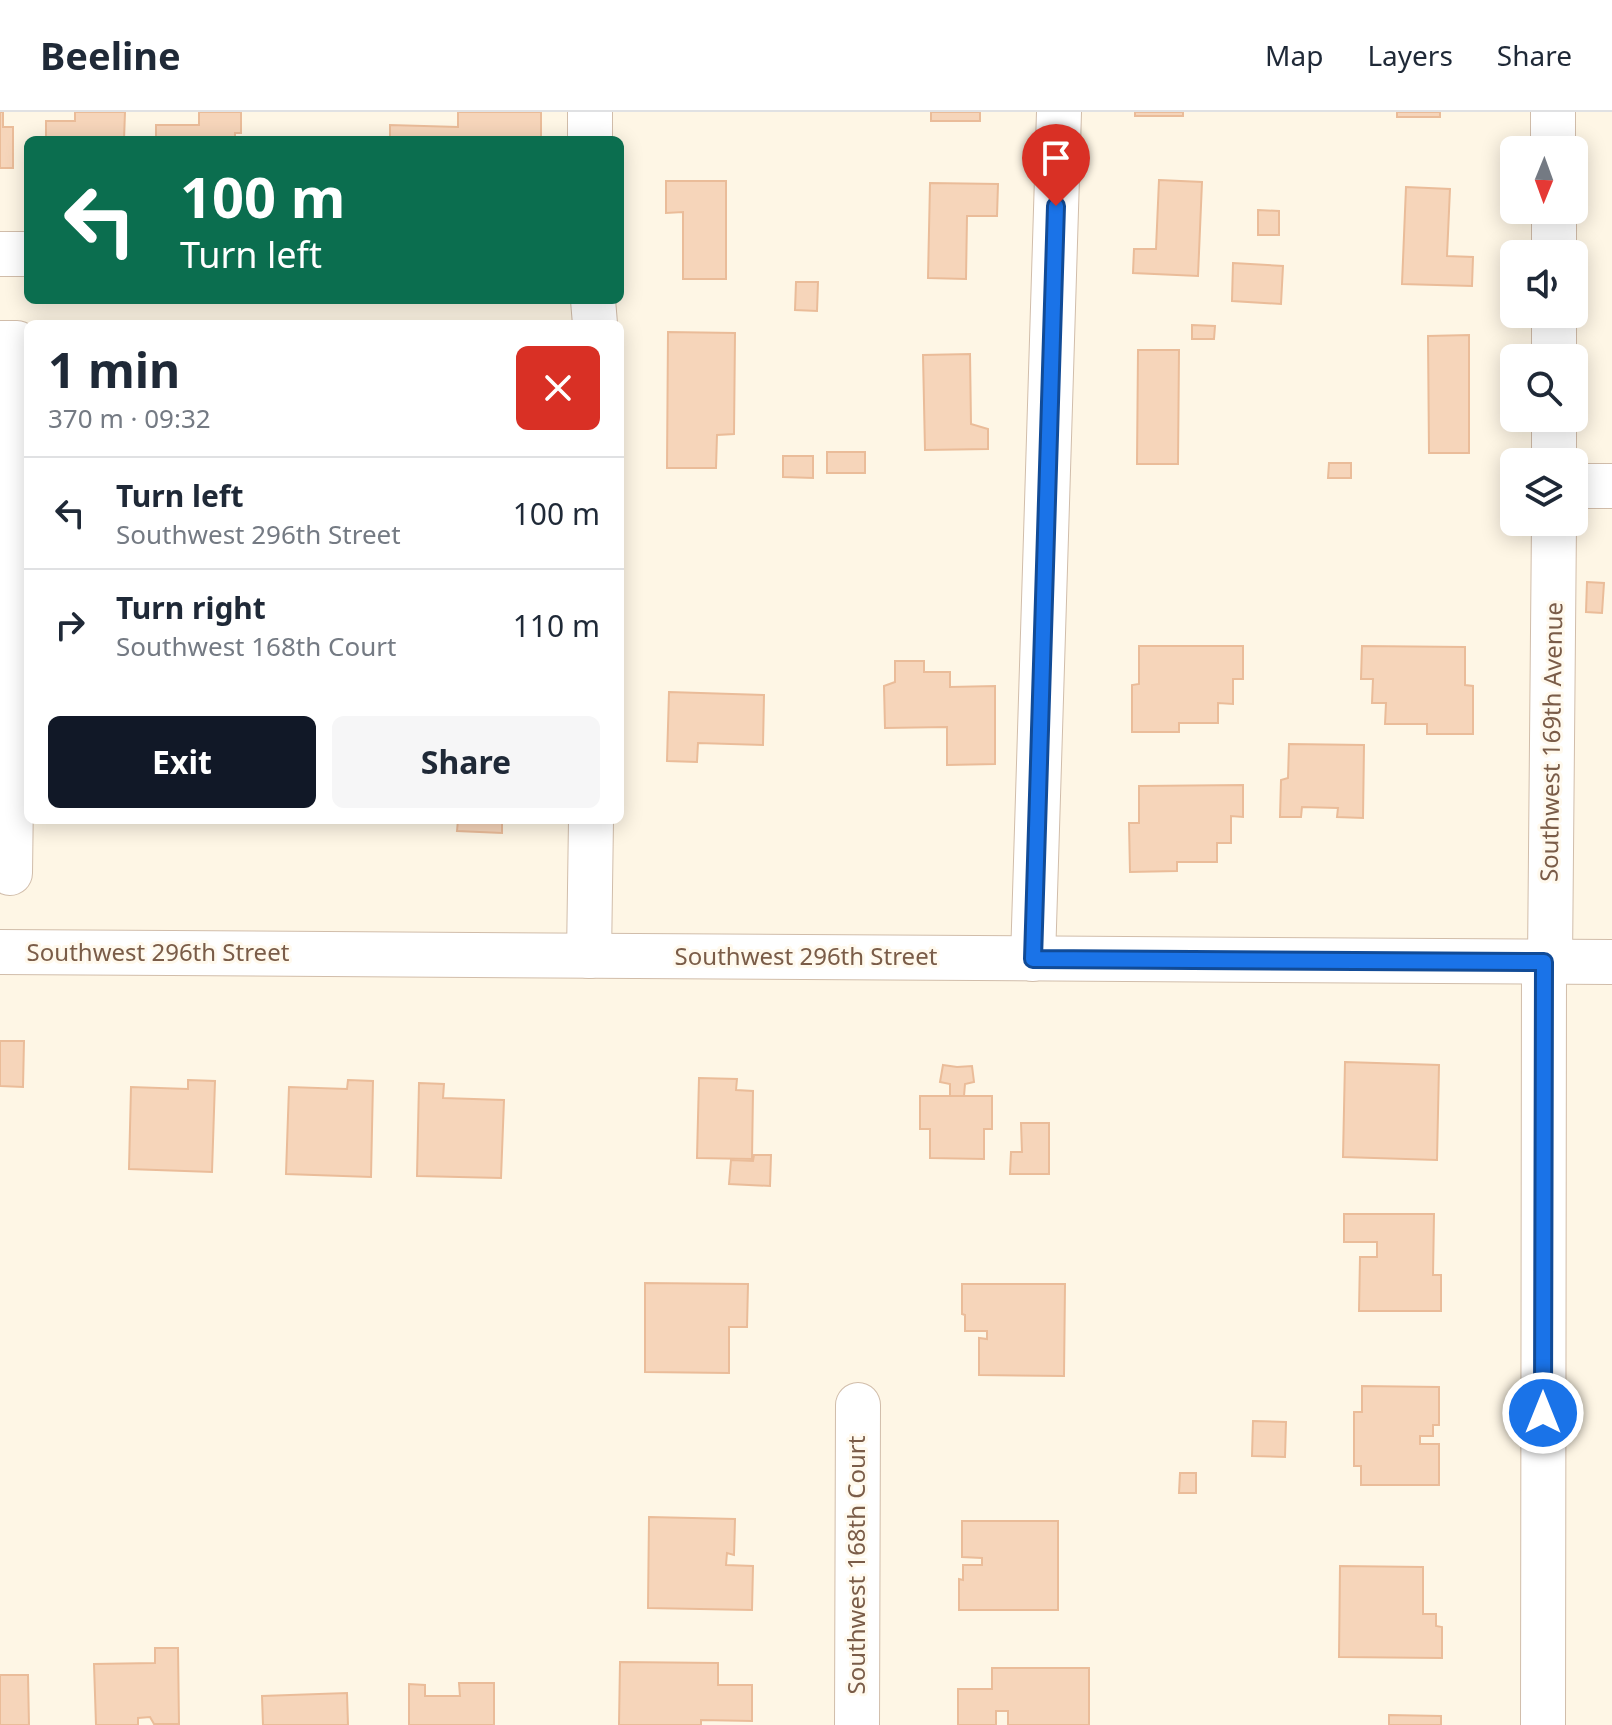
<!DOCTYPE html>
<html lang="en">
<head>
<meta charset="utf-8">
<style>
	:root { --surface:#fff; --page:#f6f6f7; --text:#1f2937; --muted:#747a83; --line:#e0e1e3; --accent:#111827 }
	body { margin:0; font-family:"Noto Sans",sans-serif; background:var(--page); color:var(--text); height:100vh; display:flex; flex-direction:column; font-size:30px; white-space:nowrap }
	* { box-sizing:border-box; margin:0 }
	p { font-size:26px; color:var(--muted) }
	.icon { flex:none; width:44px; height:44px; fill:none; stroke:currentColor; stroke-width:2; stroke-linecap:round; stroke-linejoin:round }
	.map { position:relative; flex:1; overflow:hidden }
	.sheet { position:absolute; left:24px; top:208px; width:600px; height:504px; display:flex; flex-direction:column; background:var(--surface); border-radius:12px; box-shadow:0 4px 20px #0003 }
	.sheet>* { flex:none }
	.guide { position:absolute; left:24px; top:24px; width:600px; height:168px; border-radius:12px; box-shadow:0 4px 20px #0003; background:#0b6e4f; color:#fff; overflow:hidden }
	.needle { width:52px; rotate:181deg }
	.buttons { position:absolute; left:1500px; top:24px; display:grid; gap:16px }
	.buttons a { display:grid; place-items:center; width:88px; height:88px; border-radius:12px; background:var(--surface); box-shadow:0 4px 20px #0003; font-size:40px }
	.pin { position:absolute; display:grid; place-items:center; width:68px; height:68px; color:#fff; margin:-82px -34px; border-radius:50% 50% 50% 0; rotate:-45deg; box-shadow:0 0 8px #0007 }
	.pin .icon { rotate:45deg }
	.me { position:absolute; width:88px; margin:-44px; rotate:0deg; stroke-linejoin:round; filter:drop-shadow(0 0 6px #0008) }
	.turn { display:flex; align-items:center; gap:28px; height:168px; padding:0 24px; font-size:36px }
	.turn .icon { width:104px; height:104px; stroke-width:2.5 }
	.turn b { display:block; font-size:56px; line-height:68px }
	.round { display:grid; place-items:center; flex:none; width:84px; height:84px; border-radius:12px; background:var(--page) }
	.head { display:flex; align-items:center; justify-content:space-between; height:136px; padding:0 24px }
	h1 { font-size:48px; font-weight:700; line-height:60px }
	.primary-button { display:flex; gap:16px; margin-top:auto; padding:16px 24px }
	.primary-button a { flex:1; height:92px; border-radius:12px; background:var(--accent); color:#fff; font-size:32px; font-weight:700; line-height:92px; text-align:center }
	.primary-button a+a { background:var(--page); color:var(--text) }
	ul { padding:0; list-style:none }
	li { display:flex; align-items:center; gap:24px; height:112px; padding:0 24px; border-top:2px solid var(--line) }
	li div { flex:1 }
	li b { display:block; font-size:30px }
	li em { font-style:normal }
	header { display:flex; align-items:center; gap:48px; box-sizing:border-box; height:112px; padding:0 40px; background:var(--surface); border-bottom:2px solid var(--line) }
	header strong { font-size:38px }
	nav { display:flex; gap:44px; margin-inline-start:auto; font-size:28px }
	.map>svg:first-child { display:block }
	.building { fill:#f6d5ba; stroke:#eabc99; stroke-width:2 }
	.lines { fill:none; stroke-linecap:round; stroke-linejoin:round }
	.minor-casing { stroke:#d1bdaa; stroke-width:46 }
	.minor { stroke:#fff; stroke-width:44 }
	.route-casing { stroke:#114b97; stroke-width:20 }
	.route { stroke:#1a73e8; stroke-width:14 }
	.labels { text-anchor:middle; stroke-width:6; stroke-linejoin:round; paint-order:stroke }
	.street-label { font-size:24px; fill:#7a5c48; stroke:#fff9ed }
</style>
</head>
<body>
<header>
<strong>Beeline</strong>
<nav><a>Map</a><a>Layers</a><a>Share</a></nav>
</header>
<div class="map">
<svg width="1612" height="1613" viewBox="0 0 1612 1613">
	<rect width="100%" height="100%" fill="#fef6e5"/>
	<g class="building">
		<polygon points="0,0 3,0 3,15 13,15 13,56 0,56"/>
		<polygon points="75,0 125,0 124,28 46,28 46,9 75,9"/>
		<polygon points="199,0 241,0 241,21 235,21 235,28 156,28 156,13 199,13"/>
		<polygon points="458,0 541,0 541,28 390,28 390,13 458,15"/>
		<rect x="931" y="0" width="49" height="9"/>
		<rect x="1135" y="0" width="48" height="4"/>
		<rect x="1397" y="0" width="43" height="5"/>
		<polygon points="268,25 352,26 352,28 268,28"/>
		<polygon points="1159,68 1202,70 1198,164 1133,161 1134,137 1156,137"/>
		<polygon points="666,69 726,69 726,167 683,167 683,100 666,101"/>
		<polygon points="930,71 998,72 997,104 967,104 966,167 928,166"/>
		<polygon points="1406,75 1450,77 1447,144 1473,145 1472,174 1402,172"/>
		<polygon points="1258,98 1279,99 1279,123 1258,123"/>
		<polygon points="1233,151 1283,154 1281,192 1232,189"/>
		<polygon points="796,170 818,170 817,199 795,198"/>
		<polygon points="1192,213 1215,214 1214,227 1192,227"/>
		<polygon points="668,220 735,221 734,322 717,323 716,356 667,356"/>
		<polygon points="1469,223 1469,341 1429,341 1428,224"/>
		<polygon points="1138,238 1179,238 1178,352 1137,352"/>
		<polygon points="970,242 971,312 988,317 988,337 925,338 923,243"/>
		<rect x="827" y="340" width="38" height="21"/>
		<polygon points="783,344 813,344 813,366 783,365"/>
		<polygon points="1329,351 1351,351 1351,366 1328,366"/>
		<polygon points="1587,470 1604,471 1602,501 1586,500"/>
		<polygon points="1139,534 1243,534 1243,567 1233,567 1233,592 1218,591 1218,611 1179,611 1179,620 1132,620 1132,573 1139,572"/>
		<polygon points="1362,534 1465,535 1465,573 1473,574 1473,622 1427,622 1427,612 1385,612 1386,591 1372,591 1373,567 1361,567"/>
		<polygon points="895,549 924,549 924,560 950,560 950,575 995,574 995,652 947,653 947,615 885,616 884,574 895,570"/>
		<polygon points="669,580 764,583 763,633 698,631 697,650 667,649"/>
		<polygon points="1289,632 1364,633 1363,706 1337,705 1338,696 1302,695 1301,705 1280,705 1281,668 1288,666"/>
		<polygon points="1243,673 1243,705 1231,704 1231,731 1217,731 1217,750 1177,750 1177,759 1130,760 1129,711 1139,711 1139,674"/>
		<polygon points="447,708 502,708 502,721 457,719 458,708"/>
		<polygon points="0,929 24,929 23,975 0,974"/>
		<polygon points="1345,950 1439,953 1437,1048 1343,1045"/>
		<polygon points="943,953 957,955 972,954 974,970 965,972 964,984 950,984 950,972 940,970"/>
		<polygon points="699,966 737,967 736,978 753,979 752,1047 697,1046"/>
		<polygon points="188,968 215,969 212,1060 129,1057 131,975 188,977"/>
		<polygon points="348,968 373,969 371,1065 286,1062 289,975 347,977"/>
		<polygon points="419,971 444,972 443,986 504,988 501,1066 417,1064"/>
		<polygon points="920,984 992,984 992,1017 984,1017 984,1047 930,1046 930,1017 920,1017"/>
		<polygon points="1021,1011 1049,1011 1049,1062 1010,1062 1011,1040 1022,1040"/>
		<polygon points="754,1043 771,1043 770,1074 729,1072 731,1048 753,1049"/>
		<polygon points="1344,1102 1434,1102 1433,1163 1441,1163 1441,1199 1359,1199 1360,1145 1377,1145 1377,1130 1344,1130"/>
		<polygon points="645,1171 748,1172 747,1215 729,1215 729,1261 645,1260"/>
		<polygon points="962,1172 1065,1172 1064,1264 979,1263 979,1226 987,1227 987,1219 965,1219 965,1203 962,1202"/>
		<polygon points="1362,1274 1439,1275 1439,1313 1433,1313 1433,1324 1420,1324 1420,1332 1439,1332 1439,1373 1361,1373 1361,1354 1354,1354 1354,1300 1362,1300"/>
		<polygon points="1253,1309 1286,1310 1285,1345 1252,1344"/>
		<polygon points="1180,1361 1196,1361 1196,1381 1179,1381"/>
		<polygon points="649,1405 735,1407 734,1443 727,1441 726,1453 753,1454 752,1498 648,1496"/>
		<polygon points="962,1409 1058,1409 1058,1498 959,1498 959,1467 963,1468 963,1453 982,1453 982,1446 962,1445"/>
		<polygon points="1340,1454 1423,1455 1423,1502 1436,1502 1436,1514 1442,1515 1442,1546 1339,1545"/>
		<polygon points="155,1536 178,1536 179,1612 154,1612 150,1605 138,1606 138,1613 96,1613 94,1552 155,1551"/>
		<polygon points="620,1550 718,1551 718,1573 752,1573 752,1609 701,1608 701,1613 619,1613"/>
		<polygon points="992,1556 1089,1556 1089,1613 1008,1613 1008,1599 996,1599 996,1613 958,1613 958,1577 992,1577"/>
		<polygon points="0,1563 28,1563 29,1613 0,1613"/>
		<polygon points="459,1571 494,1571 494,1613 409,1613 409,1572 425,1573 425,1584 460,1584"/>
		<polygon points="347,1581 348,1613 263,1613 262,1584"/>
		<polygon points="1389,1603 1441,1604 1441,1613 1389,1613"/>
	</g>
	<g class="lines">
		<defs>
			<g id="minor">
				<polyline points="590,0 590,28"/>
				<polyline points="1553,0 1553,38"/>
				<polyline points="1554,98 1554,142"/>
				<polyline points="0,142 28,142"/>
				<polyline points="593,188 595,212"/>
				<polyline points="1554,202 1554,246"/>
				<polyline points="0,231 17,231 10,761"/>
				<polyline points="1554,306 1554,350"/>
				<polyline points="1574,374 1612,374"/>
				<polyline points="0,840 1612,850"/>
				<polyline points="589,844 591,708"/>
				<polyline points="1033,847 1059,0"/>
				<polyline points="1550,850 1554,410"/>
				<polyline points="857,1613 858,1293"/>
				<polyline points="1543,1613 1544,850"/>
			</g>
		</defs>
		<use href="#minor" class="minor-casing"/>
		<use href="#minor" class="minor"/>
	</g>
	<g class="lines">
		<defs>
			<polyline id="route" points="1056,94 1033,847 1544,850 1543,1301"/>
		</defs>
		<use href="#route" class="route-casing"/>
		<use href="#route" class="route"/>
	</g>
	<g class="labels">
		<g class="street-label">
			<text transform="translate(1552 630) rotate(-89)" y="8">Southwest 169th Avenue</text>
			<text x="158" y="849">Southwest 296th Street</text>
			<text x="806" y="853">Southwest 296th Street</text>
			<text transform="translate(857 1453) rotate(-90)" y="8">Southwest 168th Court</text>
		</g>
	</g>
</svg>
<div class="buttons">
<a><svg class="needle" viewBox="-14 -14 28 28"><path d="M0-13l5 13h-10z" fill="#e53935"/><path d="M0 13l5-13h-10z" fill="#747a83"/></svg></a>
<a><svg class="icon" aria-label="sound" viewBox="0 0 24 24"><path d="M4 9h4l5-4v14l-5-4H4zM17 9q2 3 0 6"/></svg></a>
<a><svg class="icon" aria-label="search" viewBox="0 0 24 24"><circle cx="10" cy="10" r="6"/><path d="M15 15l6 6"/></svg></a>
<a><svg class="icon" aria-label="layers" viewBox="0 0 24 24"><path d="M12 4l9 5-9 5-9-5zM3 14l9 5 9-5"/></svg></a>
</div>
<div class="pin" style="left:1056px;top:94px;background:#d93025"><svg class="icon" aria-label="arrive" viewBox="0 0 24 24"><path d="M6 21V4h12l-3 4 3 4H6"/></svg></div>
<svg class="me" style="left:1543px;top:1301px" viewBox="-20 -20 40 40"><circle r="17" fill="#1a73e8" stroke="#fff" stroke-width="3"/><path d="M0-11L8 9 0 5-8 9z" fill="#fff"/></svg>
<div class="guide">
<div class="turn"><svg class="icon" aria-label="left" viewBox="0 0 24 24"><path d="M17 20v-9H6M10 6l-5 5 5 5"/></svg><div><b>100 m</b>Turn left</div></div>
</div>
<section class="sheet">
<div class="head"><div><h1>1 min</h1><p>370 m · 09:32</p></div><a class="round" style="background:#d93025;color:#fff"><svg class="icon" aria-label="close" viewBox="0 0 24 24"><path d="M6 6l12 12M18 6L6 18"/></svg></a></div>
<ul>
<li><svg class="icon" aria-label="left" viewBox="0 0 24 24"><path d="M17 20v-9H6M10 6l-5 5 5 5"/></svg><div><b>Turn left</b><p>Southwest 296th Street</p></div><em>100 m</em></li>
<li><svg class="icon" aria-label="right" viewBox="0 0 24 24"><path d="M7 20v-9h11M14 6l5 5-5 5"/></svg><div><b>Turn right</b><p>Southwest 168th Court</p></div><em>110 m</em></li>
</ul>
<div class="primary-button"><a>Exit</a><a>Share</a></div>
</section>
</div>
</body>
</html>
